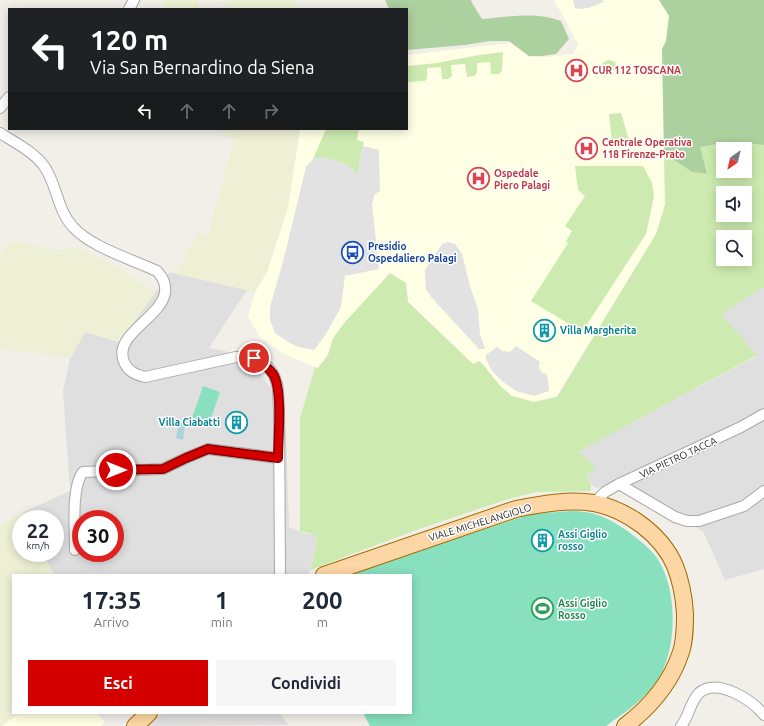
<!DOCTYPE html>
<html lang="it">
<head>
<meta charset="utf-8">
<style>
	:root { --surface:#fff; --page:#f6f6f7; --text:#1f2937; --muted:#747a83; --accent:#d40000 }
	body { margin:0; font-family:Ubuntu,sans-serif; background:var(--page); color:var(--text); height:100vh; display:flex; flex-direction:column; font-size:15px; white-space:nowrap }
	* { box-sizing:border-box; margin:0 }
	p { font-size:13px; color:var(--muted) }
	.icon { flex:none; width:22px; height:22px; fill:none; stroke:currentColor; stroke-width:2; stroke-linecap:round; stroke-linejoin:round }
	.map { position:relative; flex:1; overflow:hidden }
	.panel { position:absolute; left:12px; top:574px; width:400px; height:140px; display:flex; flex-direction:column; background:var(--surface); border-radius:0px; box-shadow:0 2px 10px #0003 }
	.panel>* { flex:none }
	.top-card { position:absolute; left:8px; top:8px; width:400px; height:122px; border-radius:0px; box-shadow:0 2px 10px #0003; background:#202124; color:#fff; overflow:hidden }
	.needle { width:26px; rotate:214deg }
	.buttons { position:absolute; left:716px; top:142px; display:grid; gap:8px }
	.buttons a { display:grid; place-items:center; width:36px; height:36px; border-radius:0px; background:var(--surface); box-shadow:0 2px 10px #0003; font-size:20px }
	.speed { position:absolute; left:12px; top:510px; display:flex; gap:8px; font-size:20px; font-weight:700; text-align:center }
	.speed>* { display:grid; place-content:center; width:52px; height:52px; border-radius:50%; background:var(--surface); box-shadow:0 2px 10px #0003; line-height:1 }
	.speed small { font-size:10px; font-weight:400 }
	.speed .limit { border:6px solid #d22; background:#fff; color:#111 }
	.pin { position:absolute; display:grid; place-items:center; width:34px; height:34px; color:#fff; margin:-17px; border:2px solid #fff; border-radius:50%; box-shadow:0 1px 4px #0007 }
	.me { position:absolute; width:44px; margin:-22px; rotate:90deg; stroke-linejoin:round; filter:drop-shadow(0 0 3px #0008) }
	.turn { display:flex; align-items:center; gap:14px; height:84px; padding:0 16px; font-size:18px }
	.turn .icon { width:52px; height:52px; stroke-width:2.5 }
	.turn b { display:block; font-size:28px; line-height:34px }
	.lanes { display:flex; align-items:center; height:38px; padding:0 16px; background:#0003; justify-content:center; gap:20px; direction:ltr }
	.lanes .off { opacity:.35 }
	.eta { display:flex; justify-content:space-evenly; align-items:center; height:68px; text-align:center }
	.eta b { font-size:24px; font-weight:700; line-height:28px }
	.button { display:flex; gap:8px; margin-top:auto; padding:8px 16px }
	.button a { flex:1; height:46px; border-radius:0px; background:var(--accent); color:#fff; font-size:16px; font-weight:700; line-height:46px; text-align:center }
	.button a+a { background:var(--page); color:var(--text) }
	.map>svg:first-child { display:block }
	.residential { fill:#e0dfdf; fill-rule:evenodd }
	.education { fill:#ffffe5 }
	.farmland { fill:#eef0d5 }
	.grass { fill:#cdebb0; fill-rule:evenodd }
	.forest { fill:#add19e }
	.pitch { fill:#88e0be }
	.parking { fill:#e2e2e2 }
	.water { fill:#aad3df }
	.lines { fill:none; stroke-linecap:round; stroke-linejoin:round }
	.minor-casing { stroke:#a9a9a9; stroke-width:12 }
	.primary-casing { stroke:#a06b00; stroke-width:18 }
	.minor { stroke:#fff; stroke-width:10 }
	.primary { stroke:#fcd6a4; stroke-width:16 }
	.route-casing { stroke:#8a0000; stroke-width:10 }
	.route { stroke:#d40000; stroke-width:7 }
	.labels { text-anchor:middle; stroke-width:3; stroke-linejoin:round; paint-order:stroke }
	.health-label { font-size:10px; font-weight:bold; fill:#be3a42; stroke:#fff; text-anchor:start }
	.transit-label { font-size:10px; font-weight:bold; fill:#164399; stroke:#fff; text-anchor:start }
	.culture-label { font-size:10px; font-weight:bold; fill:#0d838f; stroke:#fff; text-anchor:start }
	.street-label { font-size:10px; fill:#222; stroke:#fff }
	.leisure-label { font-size:10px; font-weight:bold; fill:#27864d; stroke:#fff; text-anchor:start }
</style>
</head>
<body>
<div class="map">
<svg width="764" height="726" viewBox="0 0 764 726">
	<rect width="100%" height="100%" fill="#f2efe9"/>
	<g class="residential">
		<path d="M170,272L247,290L209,348L225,351L244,359L257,368L271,389L286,431L289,527L307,534H317L316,547L308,575H54L43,553H55V519H27L24,512L70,491L63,391L71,354L85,332L119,342ZM81,519H115V553H81Z"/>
		<polygon points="764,287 764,569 725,580 703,531 607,485 597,488 591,484 586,474 595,469 577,452 757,356 721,314"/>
		<polygon points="162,713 279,713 289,725 147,726"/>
	</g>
	<g class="education">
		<polygon points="554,0 659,0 669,15 666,44 662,49 665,205 656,234 557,396 534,402 512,396 501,387 480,361 473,364 408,302 406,283 358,309 345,322 333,338 328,354 318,368 284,354 260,337 248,317 255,292 267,272 288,207 300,129 407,129 407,55 511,43 529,57 549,57 573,54 578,44"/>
		<polygon points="19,713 97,713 105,722 101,726 0,726"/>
	</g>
	<g class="farmland">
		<polygon points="164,0 198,0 199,9 165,9"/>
		<polygon points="228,0 296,0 300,9 222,9"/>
		<polygon points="219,129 300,129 288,207 267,272 255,292 176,274 197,232 208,235 234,140"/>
		<polygon points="12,242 21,242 56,250 79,247 116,267 156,292 119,342 85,332 71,358 0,349 0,256 6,245"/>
		<polygon points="24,512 27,519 21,519 21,553 43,553 54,575 13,575 13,713 20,713 2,726 0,726 0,525"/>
	</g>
	<g class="grass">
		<polygon points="503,52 502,71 499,74 491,74 490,62 477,63 477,73 474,76 467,77 465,64 451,65 452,76 448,79 442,79 441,67 427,68 427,78 425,81 407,82 407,66 437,63 479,55"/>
		<path d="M609,60L615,62L618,70L601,71C600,65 603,61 609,60Z"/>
		<polygon points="621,113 629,140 612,142 609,114"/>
		<polygon points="326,129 359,129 357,140 364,142 363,146 357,176 343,163 321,157 313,159"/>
		<path d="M730,142L764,145V287L721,314L757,355L578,452L585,456L596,469L586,475L591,484V491L536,492L505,500L419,529L310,570L316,547L317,535L300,531V418L315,367L318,368L328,355L333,338L345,322L390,273L406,283L408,302L473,364L480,361L501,387L512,396L534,402L557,397L656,234L665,205L664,153L692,172L707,174L699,147ZM723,149H745V171H723ZM723,193H745V215H723ZM723,237H745V259H723Z"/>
		<polygon points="575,166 643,166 652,183 654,196 646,234 582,332 531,301 568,243 566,241 572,231 565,226 585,196 578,190"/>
	</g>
	<g class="forest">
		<path d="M385,0H471L472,3L482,19C507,17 537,11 561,21L569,39L556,54L542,56H529L509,41H490L465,45L407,50V9H389Z"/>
		<polygon points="659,0 764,0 764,145 730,142 700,147 707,174 692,172 664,153 662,49 666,41 669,16"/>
	</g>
	<g class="pitch">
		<polygon points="203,386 220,392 209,424 192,418"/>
		<path d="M571,511C580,511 589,512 598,515C616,521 640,539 653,553C677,580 678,640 662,672C650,696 627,711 606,726H370L363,713H411V575H345L531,514Z"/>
	</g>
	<g class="parking">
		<polygon points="573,0 603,0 604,2 588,8 581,9 575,8"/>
		<polygon points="363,146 379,150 380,191 375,194 372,204 379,269 345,276 341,307 326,334 314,350 298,347 288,342 275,333 270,320 270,307 283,262 306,167 313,159 321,157 331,159 343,163 352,168 357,175"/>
		<polygon points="448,242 455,244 462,254 470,286 478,309 480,334 485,349 479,349 432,298 426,290 425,276 425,270 442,244"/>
		<polygon points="516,346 540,362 539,365 539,369 543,373 547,374 549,391 534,396 516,391 502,381 492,371 486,359 486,355 497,347 503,351 510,352"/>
	</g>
	<polygon class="water" points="179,423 185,424 183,440 176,438"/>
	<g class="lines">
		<defs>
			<g id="minor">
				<polyline points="129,9 134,0"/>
				<polyline points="0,108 9,97"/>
				<path d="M0,133C14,142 34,152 44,166C57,184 57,210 73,227C91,247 131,259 157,271C163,278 166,283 165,293C160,319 110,336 125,364C129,372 136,375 145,377L236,357C255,356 272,363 277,384C279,392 278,401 279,409L280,575"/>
				<polyline points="619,484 675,517 687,521 699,521 744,506 764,491"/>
				<polyline points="594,503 605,492 619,484 741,427 764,414"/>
				<path d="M75,550C75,530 71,487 83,472L163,469L186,458L208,449L278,458"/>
				<path d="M681,726C689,717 690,702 699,693C717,677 752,700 764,715"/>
			</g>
			<g id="primary">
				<path d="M324,575L516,509C541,504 569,499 594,503C628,510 662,535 675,566C681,581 684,598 685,613C685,626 685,640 681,652C671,683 650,707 625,726"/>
				<polyline points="135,726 149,713"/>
			</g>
		</defs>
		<use href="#minor" class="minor-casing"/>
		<use href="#primary" class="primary-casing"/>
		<use href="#minor" class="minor"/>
		<use href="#primary" class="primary"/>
	</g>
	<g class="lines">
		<defs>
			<path id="route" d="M116,470L163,469L186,458L208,449L278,458C278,439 283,389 273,374C268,367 261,362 254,358"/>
		</defs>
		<use href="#route" class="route-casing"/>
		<use href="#route" class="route"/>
	</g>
	<defs>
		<symbol id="hospital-ring" viewBox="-11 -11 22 22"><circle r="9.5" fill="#fff" stroke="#e0444e" stroke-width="1.5"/><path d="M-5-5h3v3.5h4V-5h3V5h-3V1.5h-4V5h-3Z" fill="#e0444e"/></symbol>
		<symbol id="bus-ring" viewBox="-11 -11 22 22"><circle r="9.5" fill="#fff" stroke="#1a4fb4" stroke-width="1.5"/><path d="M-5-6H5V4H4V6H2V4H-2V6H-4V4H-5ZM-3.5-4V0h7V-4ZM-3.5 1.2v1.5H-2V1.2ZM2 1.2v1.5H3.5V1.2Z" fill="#1a4fb4"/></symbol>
		<symbol id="building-ring" viewBox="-11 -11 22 22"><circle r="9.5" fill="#fff" stroke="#0f9aa8" stroke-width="1.5"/><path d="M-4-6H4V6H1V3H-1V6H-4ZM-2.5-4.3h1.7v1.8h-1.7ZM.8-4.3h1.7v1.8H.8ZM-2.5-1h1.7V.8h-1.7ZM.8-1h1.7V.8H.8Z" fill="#0f9aa8"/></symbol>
		<symbol id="stadium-ring" viewBox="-11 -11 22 22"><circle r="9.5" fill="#fff" stroke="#2e9e5b" stroke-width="1.5"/><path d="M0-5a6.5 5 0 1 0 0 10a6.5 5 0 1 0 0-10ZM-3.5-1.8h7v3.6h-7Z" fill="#2e9e5b"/></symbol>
	</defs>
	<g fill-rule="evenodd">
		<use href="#hospital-ring" x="564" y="58" width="25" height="25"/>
		<use href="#hospital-ring" x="574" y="136" width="25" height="25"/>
		<use href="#hospital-ring" x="466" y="166" width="25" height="25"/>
		<use href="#bus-ring" x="340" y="240" width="25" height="25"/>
		<use href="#building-ring" x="532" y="318" width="25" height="25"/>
		<use href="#building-ring" x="224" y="410" width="25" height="25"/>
		<use href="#building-ring" x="530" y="528" width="25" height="25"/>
		<use href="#stadium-ring" x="530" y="596" width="25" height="25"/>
	</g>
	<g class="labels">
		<g class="health-label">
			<text x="592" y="74">CUR 112 TOSCANA</text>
			<text x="602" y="146">Centrale Operativa<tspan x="602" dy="12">118 Firenze-Prato</tspan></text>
			<text x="494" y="177">Ospedale<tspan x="494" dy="12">Piero Palagi</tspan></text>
		</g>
		<g class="transit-label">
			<text x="368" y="250">Presidio<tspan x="368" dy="12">Ospedaliero Palagi</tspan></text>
		</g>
		<g class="culture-label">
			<text x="560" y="334">Villa Margherita</text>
			<text x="220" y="426" text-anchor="end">Villa Ciabatti</text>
			<text x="558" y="538">Assi Giglio<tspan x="558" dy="12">rosso</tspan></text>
		</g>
		<g class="street-label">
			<text transform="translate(678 457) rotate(-25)" y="4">VIA PIETRO TACCA</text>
			<text transform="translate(480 522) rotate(-17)" y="4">VIALE MICHELANGIOLO</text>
		</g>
		<g class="leisure-label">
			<text x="558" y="607">Assi Giglio<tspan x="558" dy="12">Rosso</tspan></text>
		</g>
	</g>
</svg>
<div class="buttons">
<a><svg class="needle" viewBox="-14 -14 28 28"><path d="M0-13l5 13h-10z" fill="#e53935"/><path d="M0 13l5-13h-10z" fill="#747a83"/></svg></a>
<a><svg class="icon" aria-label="sound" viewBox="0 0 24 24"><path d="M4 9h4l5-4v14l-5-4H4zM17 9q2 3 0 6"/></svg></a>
<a><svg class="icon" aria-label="search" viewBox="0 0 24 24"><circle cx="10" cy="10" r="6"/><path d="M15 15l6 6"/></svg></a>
</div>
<div class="speed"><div>22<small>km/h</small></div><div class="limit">30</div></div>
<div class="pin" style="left:254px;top:358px;background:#d93025"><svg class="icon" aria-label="arrive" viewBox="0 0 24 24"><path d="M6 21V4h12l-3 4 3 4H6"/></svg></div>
<svg class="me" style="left:116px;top:470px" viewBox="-20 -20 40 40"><circle r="17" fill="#d40000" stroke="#fff" stroke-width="3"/><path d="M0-11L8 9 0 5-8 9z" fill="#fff"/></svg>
<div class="top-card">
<div class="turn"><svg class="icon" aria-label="left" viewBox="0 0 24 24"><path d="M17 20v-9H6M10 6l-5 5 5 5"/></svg><div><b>120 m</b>Via San Bernardino da Siena</div></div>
<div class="lanes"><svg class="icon" aria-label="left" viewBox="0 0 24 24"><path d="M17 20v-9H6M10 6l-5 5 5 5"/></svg><svg class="icon off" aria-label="ahead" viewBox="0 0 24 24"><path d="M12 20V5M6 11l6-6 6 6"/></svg><svg class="icon off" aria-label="ahead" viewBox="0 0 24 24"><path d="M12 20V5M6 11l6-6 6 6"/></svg><svg class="icon off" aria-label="right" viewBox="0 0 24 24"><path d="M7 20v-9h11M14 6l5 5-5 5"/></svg></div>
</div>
<section class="panel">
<div class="eta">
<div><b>17:35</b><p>Arrivo</p></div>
<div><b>1</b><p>min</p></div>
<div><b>200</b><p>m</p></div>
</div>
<div class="button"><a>Esci</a><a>Condividi</a></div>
</section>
</div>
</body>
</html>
